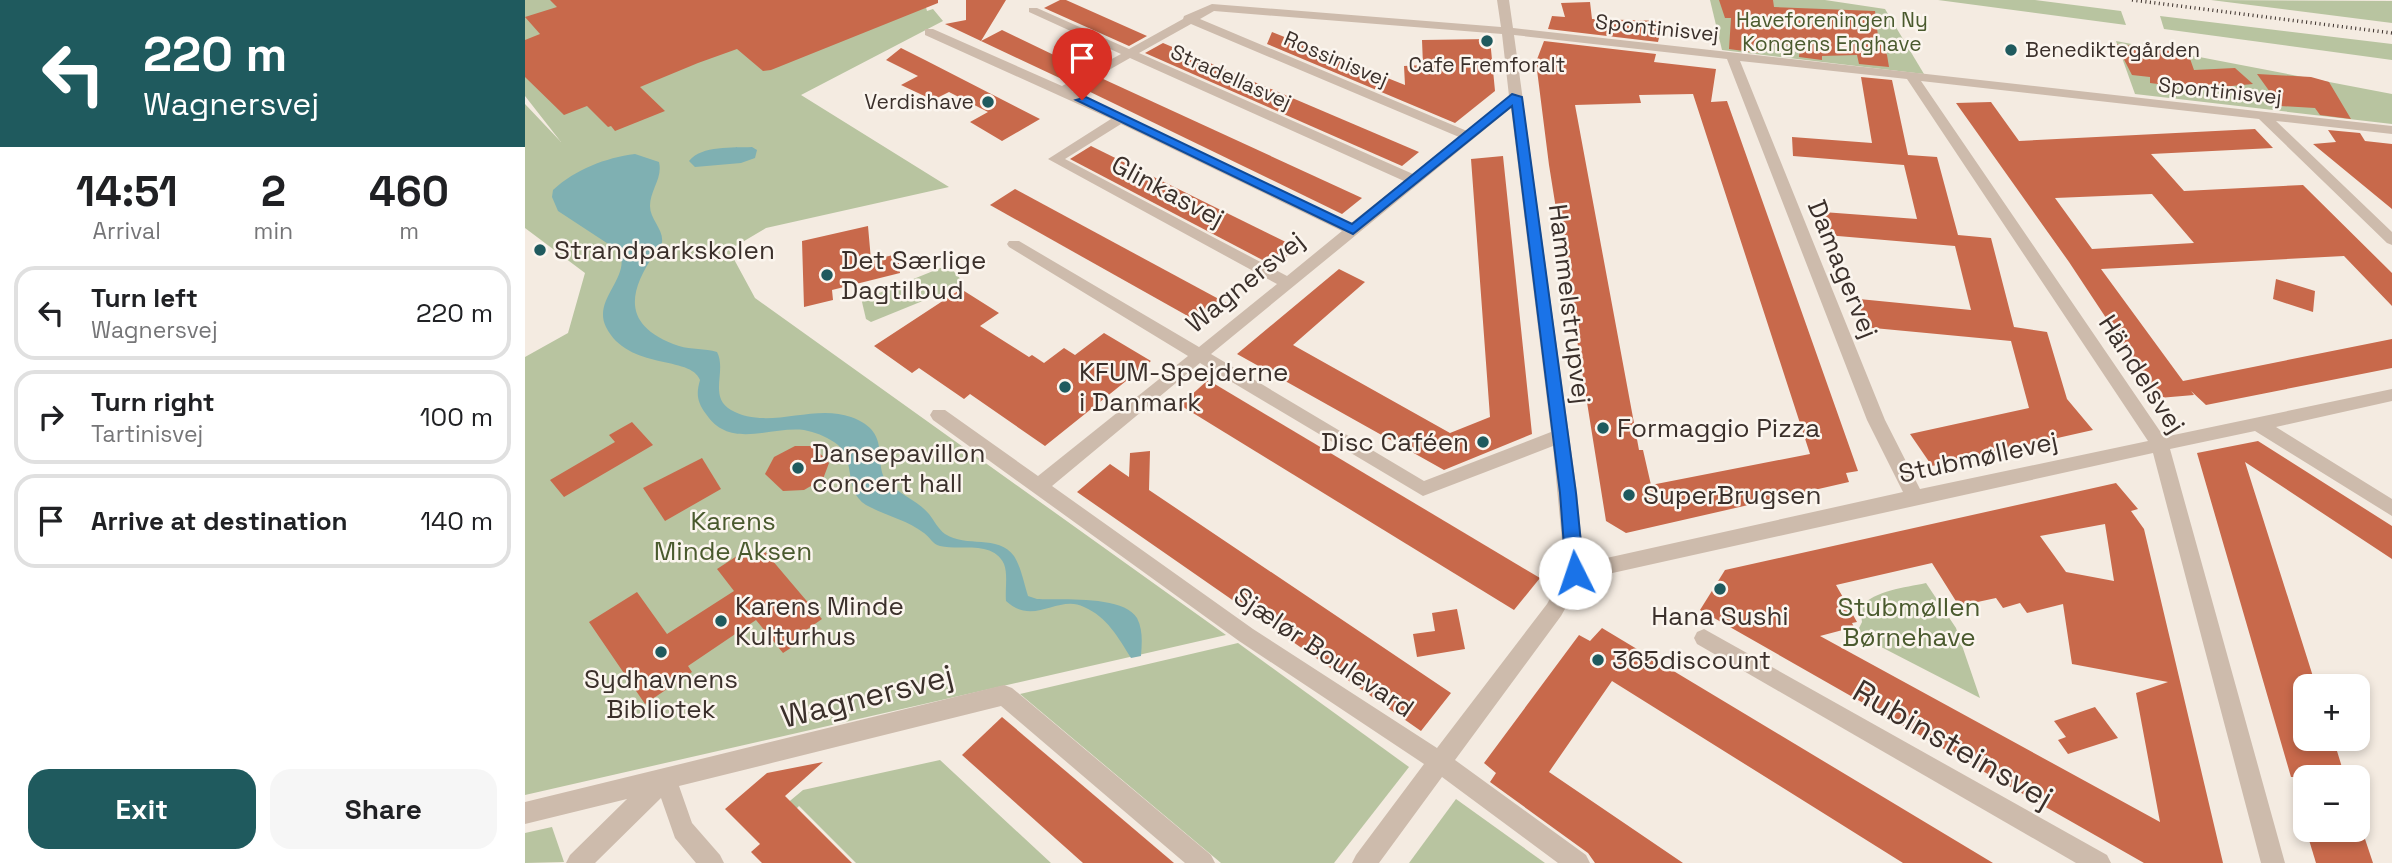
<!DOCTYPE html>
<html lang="en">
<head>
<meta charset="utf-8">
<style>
	:root { --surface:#fff; --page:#f6f6f6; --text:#202124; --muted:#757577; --line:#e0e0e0; --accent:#1f5a5e }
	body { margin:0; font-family:"Space Grotesk",sans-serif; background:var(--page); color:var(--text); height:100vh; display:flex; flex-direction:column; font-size:26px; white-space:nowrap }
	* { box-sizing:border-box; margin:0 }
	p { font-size:23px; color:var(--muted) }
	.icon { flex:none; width:38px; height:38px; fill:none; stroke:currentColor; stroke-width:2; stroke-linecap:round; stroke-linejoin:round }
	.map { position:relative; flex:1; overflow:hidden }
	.details { display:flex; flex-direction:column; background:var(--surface); width:525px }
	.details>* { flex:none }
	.hud { background:#1f5a5e; color:#fff; overflow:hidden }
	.buttons { position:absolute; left:1768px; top:674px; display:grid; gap:14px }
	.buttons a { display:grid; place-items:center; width:77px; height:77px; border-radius:14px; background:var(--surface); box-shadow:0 4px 10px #0003; font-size:35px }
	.pin { position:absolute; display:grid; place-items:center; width:60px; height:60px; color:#fff; margin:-72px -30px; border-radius:50% 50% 50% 0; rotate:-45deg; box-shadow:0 0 7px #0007 }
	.pin .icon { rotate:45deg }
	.me { position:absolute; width:77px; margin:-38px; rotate:356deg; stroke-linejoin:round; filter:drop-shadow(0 0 5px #0008) }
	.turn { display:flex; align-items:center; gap:24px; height:147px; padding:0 28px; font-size:32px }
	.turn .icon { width:91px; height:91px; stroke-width:2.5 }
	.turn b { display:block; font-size:49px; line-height:60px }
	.eta { display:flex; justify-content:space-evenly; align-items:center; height:119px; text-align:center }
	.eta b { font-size:42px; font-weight:700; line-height:49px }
	.action { display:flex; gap:14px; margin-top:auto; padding:14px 28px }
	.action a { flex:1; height:80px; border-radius:21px; background:var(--accent); color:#fff; font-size:28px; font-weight:700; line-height:80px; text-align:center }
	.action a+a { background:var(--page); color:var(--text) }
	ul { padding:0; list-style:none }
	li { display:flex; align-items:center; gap:21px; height:94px; margin:0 14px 10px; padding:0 14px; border:4px solid var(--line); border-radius:21px }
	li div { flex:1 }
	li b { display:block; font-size:26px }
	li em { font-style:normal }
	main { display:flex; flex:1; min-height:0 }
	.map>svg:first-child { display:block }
	.green { fill:#b8c4a0 }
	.water { fill:#7fb0b2 }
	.building { fill:#c8694b; fill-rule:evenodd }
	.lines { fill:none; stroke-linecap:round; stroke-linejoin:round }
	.minor { fill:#cdbbac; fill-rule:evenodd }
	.rail { stroke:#3b302b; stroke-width:3.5; stroke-dasharray:1 3.5; stroke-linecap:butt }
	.route { fill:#1a73e8; stroke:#114b97; stroke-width:2 }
	.poi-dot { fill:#1f5a5e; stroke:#fbf5ee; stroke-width:2.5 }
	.labels { text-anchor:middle; stroke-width:5; stroke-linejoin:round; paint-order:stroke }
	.far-park-label { font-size:21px; fill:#4a5a2e; stroke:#fbf5ee }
	.far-street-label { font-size:21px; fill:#3b302b; stroke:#fbf5ee }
	.far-poi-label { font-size:21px; fill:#3b302b; stroke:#fbf5ee; text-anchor:start }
	.street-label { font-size:26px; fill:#3b302b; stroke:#fbf5ee }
	.poi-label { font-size:26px; fill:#3b302b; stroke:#fbf5ee; text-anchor:start }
	.park-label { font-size:26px; fill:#4a5a2e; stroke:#fbf5ee }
	.near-street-label { font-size:32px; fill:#3b302b; stroke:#fbf5ee }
</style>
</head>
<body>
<main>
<section class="details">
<div class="hud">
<div class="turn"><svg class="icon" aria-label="left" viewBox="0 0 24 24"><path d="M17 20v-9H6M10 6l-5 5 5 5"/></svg><div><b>220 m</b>Wagnersvej</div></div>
</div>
<div class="eta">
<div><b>14:51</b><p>Arrival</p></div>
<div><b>2</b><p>min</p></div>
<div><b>460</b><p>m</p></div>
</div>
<ul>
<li><svg class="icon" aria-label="left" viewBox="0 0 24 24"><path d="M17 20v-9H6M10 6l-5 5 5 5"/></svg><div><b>Turn left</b><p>Wagnersvej</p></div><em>220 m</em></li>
<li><svg class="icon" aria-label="right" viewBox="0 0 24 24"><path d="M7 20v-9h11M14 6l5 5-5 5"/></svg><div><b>Turn right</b><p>Tartinisvej</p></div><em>100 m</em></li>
<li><svg class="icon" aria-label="arrive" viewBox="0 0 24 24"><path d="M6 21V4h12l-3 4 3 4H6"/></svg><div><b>Arrive at destination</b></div><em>140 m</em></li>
</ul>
<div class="action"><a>Exit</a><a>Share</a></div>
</section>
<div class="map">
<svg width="1867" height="863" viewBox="0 0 1867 863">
	<rect width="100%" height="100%" fill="#f4ebe1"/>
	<g class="green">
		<polygon points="0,0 399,0 402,11 408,9 418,21 276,95 424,187 241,228 204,250 230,298 701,635 0,795 0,357 43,333 60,273 0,228 0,104 36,142 0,96"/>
		<polygon points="1185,0 1300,0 1360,9 1399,74 1197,50"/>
		<polygon points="1413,0 1510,0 1596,11 1601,25"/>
		<polygon points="1686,0 1867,1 1867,23"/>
		<polygon points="1635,16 1867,44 1867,60 1639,29"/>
		<polygon points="1591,41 1867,94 1867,124 1610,94"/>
		<polygon points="423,265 439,283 437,285 346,322 341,319 337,302 339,299"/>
		<path d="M1401,583L1431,628L1455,698L1331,634L1337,622L1335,607C1351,590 1379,588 1401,583Z"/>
		<polygon points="713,643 884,767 809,863 696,863 495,694"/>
		<polygon points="415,760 526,863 331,863 274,806 268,812 260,805 278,790"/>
		<polygon points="931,799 1020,863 884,863"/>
		<polygon points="27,827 39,862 0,863 0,833"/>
	</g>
	<g class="water">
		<path d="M227,147L232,150L230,158L216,163L170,167L164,161C177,145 208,148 227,147Z"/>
		<path d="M110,154L134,162C138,178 125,190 125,206C125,220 139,229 137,243C105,287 91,324 154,346C166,350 180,348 192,352C202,371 183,397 206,410C243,431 288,403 326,417C371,433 344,466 365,485C377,495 394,502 404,514C409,520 413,529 420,534C441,548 473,534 489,556C496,567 499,583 503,596L512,599C535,600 599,595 612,618C618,630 617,642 616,656L606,658C593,637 582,617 559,607C533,594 509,627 481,601C480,590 483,574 479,564C468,540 434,551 415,546C407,544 405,537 399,533C382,520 359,515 341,505C317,490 333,457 309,442C300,436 290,432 279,430C245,426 205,450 181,414C172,402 171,394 175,380C166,355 103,371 81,327C67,299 107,277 94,251L33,211L27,197L28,190C51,169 80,158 110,154Z"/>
	</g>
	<g class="building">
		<polygon points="25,0 413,0 413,3 246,70 238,71 212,49 173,63 115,87 140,111 90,131 86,126 83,127 62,106 39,115 0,77 0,40 15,34 0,17 32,7"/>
		<polygon points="441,0 481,0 456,41 477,30 560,70 541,81 420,24 441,20"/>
		<polygon points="535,0 541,0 622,36 604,46 519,8"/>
		<polygon points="1194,0 1248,0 1249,7 1350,11 1354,45 1357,45 1362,55 1364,67 1334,64 1332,55 1297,56 1297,60 1274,57 1275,45 1234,44 1233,53 1204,49 1206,18 1200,18"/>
		<polygon points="1065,2 1067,19 1138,21 1133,42 1023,29 1027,16 1040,17 1036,3"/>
		<polygon points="747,32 880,85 879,66 898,65 897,40 965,39 970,91 930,123 742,44"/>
		<path d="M1019,41L1131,54L1129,62L1191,69L1186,102L1202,101L1333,471L1321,473L1324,482L1101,533L1081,521L1024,165L1011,62ZM1168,94L1285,454L1126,485L1118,450H1114L1050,105L1116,103L1114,95Z"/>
		<polygon points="638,43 894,152 877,166 620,53"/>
		<polygon points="1591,44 1663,53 1669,70 1710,68 1728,84 1674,89 1625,83 1625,77 1607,75"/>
		<polygon points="376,48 400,60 515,119 477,141 445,122 463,112 424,92 408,100 376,85 393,76 361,60"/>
		<polygon points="1732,74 1786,77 1804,82 1826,119 1795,115 1790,108 1755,106"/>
		<polygon points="1336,77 1367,80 1383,155 1412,157 1433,235 1466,238 1489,327 1522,332 1542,399 1568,430 1407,466 1385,434 1504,408 1486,341 1338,327 1334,299 1446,310 1430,246 1301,235 1298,212 1392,219 1379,165 1268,156 1267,137 1347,143"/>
		<polygon points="576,78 837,198 817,214 557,88"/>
		<path d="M1466,102L1494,141L1730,129L1748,148L1626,154L1659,191L1778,185L1867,273V306L1819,256L1576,269L1658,381L1867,339V368L1681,405L1666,391L1669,395L1634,398L1544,262L1431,103ZM1627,194L1669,243L1567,249L1530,198Z"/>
		<polygon points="1803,130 1835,133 1840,141 1867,144 1867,209 1788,144 1811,142"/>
		<polygon points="566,146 773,248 749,266 545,159"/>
		<polygon points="978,156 1007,434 919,470 712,354 814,269 840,282 768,345 925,433 965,417 946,159"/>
		<polygon points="490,189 703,304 677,324 465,205"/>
		<polygon points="343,226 346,260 373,254 375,273 307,290 308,300 279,307 277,241"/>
		<polygon points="1751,279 1790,291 1788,312 1748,299"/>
		<polygon points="436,289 474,313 455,326 504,357 507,355 519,363 539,348 550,355 579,333 626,361 520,446 445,394 439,399 394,368 387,373 349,346"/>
		<polygon points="683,380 1015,578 989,610 655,405"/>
		<polygon points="107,422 128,445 39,497 25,480 90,442 84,435"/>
		<polygon points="1733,441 1867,526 1867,559 1720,462 1791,686 1780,686 1780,738 1808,738 1820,777 1766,777 1672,453"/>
		<polygon points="270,446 288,446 304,463 298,479 279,490 258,491 240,474 249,457"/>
		<polygon points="625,451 624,490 926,693 896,731 552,492 585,464 604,477 605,453"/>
		<polygon points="177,458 196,489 140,521 118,488"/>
		<path d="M1591,483L1613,509L1606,511L1619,529L1698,863H1619L1175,610L1200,570ZM1580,524L1589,581L1541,572L1515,536ZM1407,563L1434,606L1471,598L1478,608L1495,603L1502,613L1538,604L1547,664L1643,682L1611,693L1635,822L1295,636L1329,627L1327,623L1332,622L1311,585Z"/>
		<polygon points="236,547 297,619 277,633 281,638 258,653 231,620 163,666 167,672 120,704 64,622 112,592 142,634 209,591 192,569 212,556 215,560"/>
		<polygon points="932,609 940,649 892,657 888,634 910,631 907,613"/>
		<polygon points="1077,628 1468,863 1378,863 1087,681 1024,772 1158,863 1070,863 1063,853 965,782 971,773 959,763 1054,635 1065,641"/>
		<polygon points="1570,707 1593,738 1543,754 1533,740 1541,737 1529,721"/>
		<polygon points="477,717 649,863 558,863 437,755"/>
		<polygon points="298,762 260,796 327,863 237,863 226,852 235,844 200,809 242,773"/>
		<polygon points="1781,830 1837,830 1848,863 1791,863"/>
	</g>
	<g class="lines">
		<g class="minor">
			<path d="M972,0H984L988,28L1867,126V134L1751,121L1867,232V245L1862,243L1734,119L1396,81L1639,437L1867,389V401L1751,427L1867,499V516L1730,431L1645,449L1760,863H1736L1628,453L1056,580L1036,616L930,760L1061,855L1065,863H1033L917,777L854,863H827L831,855L899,764L714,641L408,420L405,415L408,410H420L513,476L663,356L484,247L482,244L484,241H494L674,347L752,284L523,159L586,119L400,35V29H408L537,86L596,54L504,12V8H512L604,49L658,19L659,16L687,4L976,27ZM689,11L977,34L984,96L942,131L675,19ZM666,24L934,137L888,174L614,53ZM989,35L1202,59L1342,420L1378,492L1059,563L1052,493ZM605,58L879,181L826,223L547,91ZM1215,61L1382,79L1623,441L1395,489L1360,420ZM986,108L1026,432L899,481L686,354ZM596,124L817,231L762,276L540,159ZM675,363L898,496L1028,446L1040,572L1022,604L912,748L728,629L527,486Z"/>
			<polygon points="1179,629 1582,855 1586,863 1551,863 1172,644 1169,638 1172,632"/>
			<polygon points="479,685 487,688 686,855 690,863 660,863 476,706 154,786 167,823 195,855 199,863 171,863 150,838 136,798 70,863 41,863 45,855 102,799 0,824 0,802"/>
		</g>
		<polyline class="rail" points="1607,0 1867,33"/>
	</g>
	<polygon class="route" points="987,94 997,97 1051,493 1059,573 1057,578 1050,581 1044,578 1041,573 1035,493 987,106 828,234 551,100 561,97 827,224"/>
	<g class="poi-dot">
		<circle cx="962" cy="41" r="7"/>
		<circle cx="1486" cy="50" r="7"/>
		<circle cx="463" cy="102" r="7"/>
		<circle cx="15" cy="250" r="7"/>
		<circle cx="302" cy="275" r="7"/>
		<circle cx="540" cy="387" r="7"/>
		<circle cx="1078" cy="428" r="7"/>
		<circle cx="958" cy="442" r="7"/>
		<circle cx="273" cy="468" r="7"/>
		<circle cx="1104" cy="495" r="7"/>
		<circle cx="1195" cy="589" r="7"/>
		<circle cx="196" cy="621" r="7"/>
		<circle cx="136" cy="652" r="7"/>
		<circle cx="1073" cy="660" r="7"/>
	</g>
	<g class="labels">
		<g class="far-park-label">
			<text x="1307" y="27">Haveforeningen Ny<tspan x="1307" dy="24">Kongens Enghave</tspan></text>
		</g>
		<g class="far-street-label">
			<text transform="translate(1132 28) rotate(6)" y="7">Spontinisvej</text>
			<text transform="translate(811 59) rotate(23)" y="7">Rossinisvej</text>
			<text transform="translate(706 77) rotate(24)" y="7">Stradellasvej</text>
			<text transform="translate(1695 91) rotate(6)" y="7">Spontinisvej</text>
		</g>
		<g class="far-poi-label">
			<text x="1500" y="57">Benediktegården</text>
			<text x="962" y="72" text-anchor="middle">Cafe Fremforalt</text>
			<text x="449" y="109" text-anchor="end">Verdishave</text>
		</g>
		<g class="street-label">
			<text transform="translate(643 191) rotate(28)" y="9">Glinkasvej</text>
			<text transform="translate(1318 269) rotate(68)" y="9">Damagervej</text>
			<text transform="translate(720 282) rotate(-39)" y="9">Wagnersvej</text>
			<text transform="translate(1045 304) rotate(83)" y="9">Hammelstrupvej</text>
			<text transform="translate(1617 374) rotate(57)" y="9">Händelsvej</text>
			<text transform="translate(1453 457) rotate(-12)" y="9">Stubmøllevej</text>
			<text transform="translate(799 652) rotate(34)" y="9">Sjælør Boulevard</text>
		</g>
		<g class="poi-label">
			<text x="29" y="259">Strandparkskolen</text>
			<text x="316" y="269">Det Særlige<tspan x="316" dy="30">Dagtilbud</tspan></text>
			<text x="554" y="381">KFUM-Spejderne<tspan x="554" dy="30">i Danmark</tspan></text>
			<text x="1092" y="437">Formaggio Pizza</text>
			<text x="944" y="451" text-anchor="end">Disc Caféen</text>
			<text x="287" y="462">Dansepavillon<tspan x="287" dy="30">concert hall</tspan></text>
			<text x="1118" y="504">SuperBrugsen</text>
			<text x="210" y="615">Karens Minde<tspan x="210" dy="30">Kulturhus</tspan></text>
			<text x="1195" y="625" text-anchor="middle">Hana Sushi</text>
			<text x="1087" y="669">365discount</text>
			<text x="136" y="688" text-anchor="middle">Sydhavnens<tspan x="136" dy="30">Bibliotek</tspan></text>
		</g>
		<g class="park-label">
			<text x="208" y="530">Karens<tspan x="208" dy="30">Minde Aksen</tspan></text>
			<text x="1384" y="616">Stubmøllen<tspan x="1384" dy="30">Børnehave</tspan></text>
		</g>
		<g class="near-street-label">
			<text transform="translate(342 696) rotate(-14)" y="11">Wagnersvej</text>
			<text transform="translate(1428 744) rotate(30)" y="11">Rubinsteinsvej</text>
		</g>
	</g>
</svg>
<div class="buttons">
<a>+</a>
<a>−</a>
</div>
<div class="pin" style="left:557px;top:100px;background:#d93025"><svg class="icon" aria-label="arrive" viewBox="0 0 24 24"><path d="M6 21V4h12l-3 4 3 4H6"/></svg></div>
<svg class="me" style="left:1050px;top:573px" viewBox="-20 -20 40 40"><circle r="19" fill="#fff"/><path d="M0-13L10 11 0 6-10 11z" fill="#1a73e8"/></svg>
</div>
</main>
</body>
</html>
